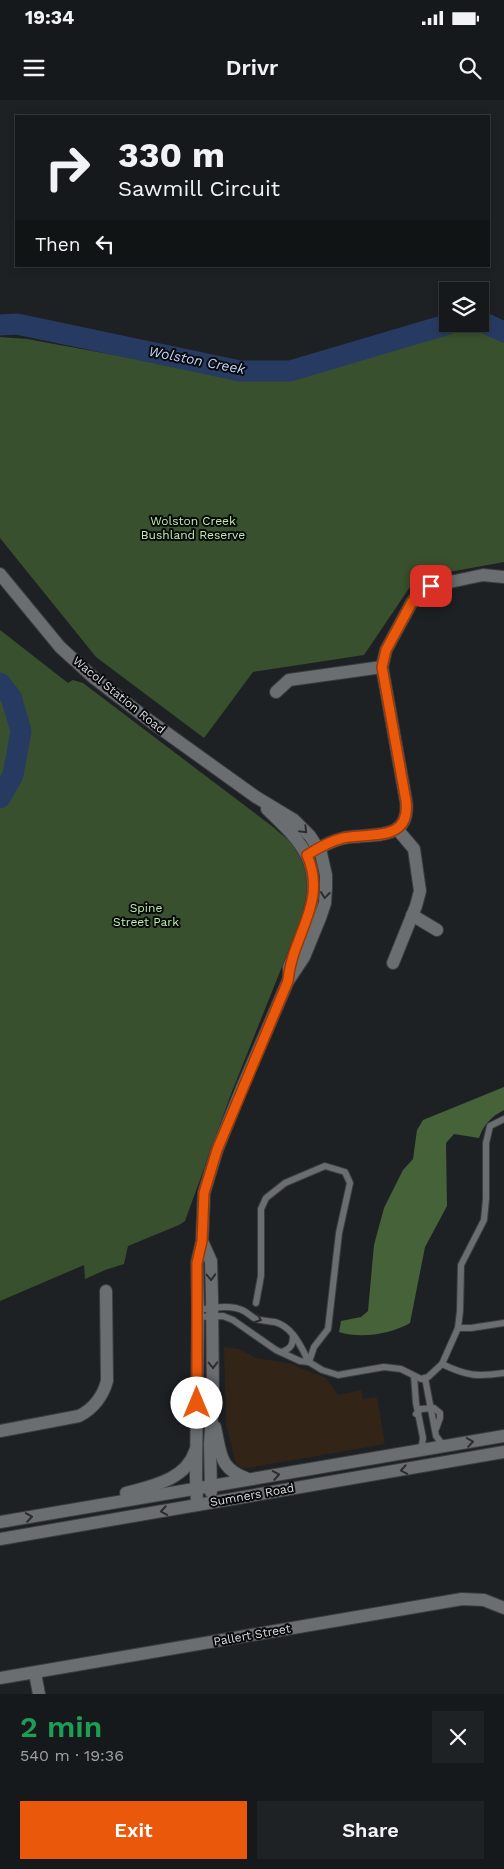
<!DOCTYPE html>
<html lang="en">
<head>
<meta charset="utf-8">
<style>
	:root { --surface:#16191b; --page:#1f2224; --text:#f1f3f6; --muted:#9ea0a3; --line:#35383a; --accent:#ea580c }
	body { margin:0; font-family:"Work Sans",sans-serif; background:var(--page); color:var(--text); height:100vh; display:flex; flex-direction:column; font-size:19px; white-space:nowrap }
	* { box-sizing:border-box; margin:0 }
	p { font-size:16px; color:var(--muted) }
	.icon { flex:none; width:28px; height:28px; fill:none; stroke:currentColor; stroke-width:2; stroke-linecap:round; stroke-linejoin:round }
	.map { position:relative; height:1594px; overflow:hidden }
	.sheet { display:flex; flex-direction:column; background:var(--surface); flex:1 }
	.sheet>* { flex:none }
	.hud { position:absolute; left:15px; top:15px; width:475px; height:152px; border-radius:0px; box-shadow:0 2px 8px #0003,0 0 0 1px var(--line); background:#16191b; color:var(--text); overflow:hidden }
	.fabs { position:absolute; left:439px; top:182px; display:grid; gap:10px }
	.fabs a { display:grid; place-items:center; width:50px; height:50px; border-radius:0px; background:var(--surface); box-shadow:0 2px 8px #0003,0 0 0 1px var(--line); font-size:25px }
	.pin { position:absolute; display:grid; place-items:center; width:42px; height:42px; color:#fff; margin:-21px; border-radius:10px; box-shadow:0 2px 8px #0006 }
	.me { position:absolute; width:55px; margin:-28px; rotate:0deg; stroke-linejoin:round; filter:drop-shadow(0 0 4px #0008) }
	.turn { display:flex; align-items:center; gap:18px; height:105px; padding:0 20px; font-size:22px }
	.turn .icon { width:65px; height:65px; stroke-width:2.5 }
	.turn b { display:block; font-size:35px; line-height:42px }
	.then { display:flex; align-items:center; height:48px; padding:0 20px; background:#0003; gap:10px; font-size:19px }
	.round { display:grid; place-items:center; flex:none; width:52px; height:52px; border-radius:0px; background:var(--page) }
	.overview { display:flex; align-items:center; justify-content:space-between; height:85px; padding:0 20px }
	h1 { font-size:30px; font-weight:600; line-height:38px; color:#1e9e55 }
	.cta { display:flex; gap:10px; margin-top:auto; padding:10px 20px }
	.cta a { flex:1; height:58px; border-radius:0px; background:var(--accent); color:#fff; font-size:20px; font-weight:600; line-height:58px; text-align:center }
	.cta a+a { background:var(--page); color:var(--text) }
	.status { display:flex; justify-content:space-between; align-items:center; height:35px; padding:0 25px; background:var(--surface); direction:ltr }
	.status svg { height:14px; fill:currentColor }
	header { display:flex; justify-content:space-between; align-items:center; height:65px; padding:0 20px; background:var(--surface); font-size:22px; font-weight:600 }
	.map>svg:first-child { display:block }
	.commercial { fill:#322518 }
	.green { fill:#39502e }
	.forest { fill:#466238 }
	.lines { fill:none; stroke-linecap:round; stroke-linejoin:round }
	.river { stroke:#273b62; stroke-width:21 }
	.lane-casing { stroke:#3b3d40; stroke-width:8 }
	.street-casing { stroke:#3b3d40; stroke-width:14 }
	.secondary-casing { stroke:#3b3d40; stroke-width:14 }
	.lane { stroke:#6b6e71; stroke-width:6 }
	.street { stroke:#6b6e71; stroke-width:12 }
	.secondary { stroke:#6b6e71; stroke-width:12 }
	.oneway { stroke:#2b2d2f }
	.route-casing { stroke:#983908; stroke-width:12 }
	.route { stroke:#ea580c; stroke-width:9 }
	.labels { text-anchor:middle; stroke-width:4; stroke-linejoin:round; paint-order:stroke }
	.park-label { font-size:12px; fill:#c0eeaa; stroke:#090a0c }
	.street-label { font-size:12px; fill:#dedfe1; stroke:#090a0c }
	.water-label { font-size:14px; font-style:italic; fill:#bfd5fe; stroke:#090a0c }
</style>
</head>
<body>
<div class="status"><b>19:34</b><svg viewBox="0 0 49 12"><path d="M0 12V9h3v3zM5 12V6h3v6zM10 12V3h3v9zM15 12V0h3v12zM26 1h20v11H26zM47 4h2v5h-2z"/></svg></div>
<header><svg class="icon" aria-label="menu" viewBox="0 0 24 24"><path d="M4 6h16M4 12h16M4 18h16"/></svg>Drivr<svg class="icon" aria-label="search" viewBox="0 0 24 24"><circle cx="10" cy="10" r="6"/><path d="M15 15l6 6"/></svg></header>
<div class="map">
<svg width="504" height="1594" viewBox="0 0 504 1594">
	<rect width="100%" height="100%" fill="#1e2124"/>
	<polygon class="commercial" points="224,1247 239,1249 256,1258 288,1263 326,1278 338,1295 361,1290 363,1299 377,1297 385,1344 247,1368 240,1367 236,1363 226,1324"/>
	<g class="green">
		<polygon points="469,227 504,239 504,462 416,478 364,555 253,572 204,638 96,557 0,438 0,237 27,239 245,279 296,277"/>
		<polygon points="0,530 68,583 73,580 83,583 273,727 295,746 306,769 308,789 304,810 295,834 231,994 185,1121 179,1125 128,1146 124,1164 105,1170 85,1179 84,1165 0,1201"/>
	</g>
	<path class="forest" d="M504,987V1010C491,1017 484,1024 479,1038L454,1034L446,1043L447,1106L425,1147L410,1223C391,1234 361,1239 339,1232L341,1221L361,1217L368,1211L374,1145L384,1108L403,1070L413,1059L417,1030L423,1020Z"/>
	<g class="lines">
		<g class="river">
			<polyline points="480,221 504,232"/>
			<polyline points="0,225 17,224 240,271 290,271 449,224"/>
			<polyline points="0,583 11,597 21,631 13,675 0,698"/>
		</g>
		<defs>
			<g id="lane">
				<polyline points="256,1203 261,1176 261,1109 266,1098 285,1083 325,1066 345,1072 350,1083 339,1133 328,1229 314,1247 309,1262"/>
				<path d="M198,1210C212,1208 231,1204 244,1211C248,1213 251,1217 256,1219C262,1221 269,1221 275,1222C293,1227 301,1247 309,1262"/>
				<polyline points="198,1217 223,1216 233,1220 276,1250 300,1261 309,1262 322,1270 338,1275 384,1267 401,1269 421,1279 428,1277 442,1264 458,1228 460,1211 461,1165 484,1120 486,1099 486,1043 490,1026 504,1019"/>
				<polyline points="458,1228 471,1228 504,1223"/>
				<path d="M281,1252C291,1249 293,1245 293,1235"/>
				<path d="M442,1264C467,1276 477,1277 504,1273"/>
				<polyline points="414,1276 416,1303 423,1338 422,1345 418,1349"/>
				<polyline points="425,1278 436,1336 443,1345"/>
				<polyline points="416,1314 421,1309 434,1308 440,1313 440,1318 436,1329"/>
			</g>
			<g id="street">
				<polyline points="276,592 289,580 382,567"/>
				<path d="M309,754C320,747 331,741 344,738C372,733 411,742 406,701L382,567L386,550L412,502L420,492L431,486L483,475L504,477"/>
				<polyline points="412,815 437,830"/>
				<polyline points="393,863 416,806 420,791 414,749 397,729"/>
				<path d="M0,1331L79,1316C93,1309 103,1296 107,1281L106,1191"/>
				<polyline points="35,1573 39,1594"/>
				<polyline points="0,1578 462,1499 484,1500 504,1508"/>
			</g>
			<g id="secondary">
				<polyline points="0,474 60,547 94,578 150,621 256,697 294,720 310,736 321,753 323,762 326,775 326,788 325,803 320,818 304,857 288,881 242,988 217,1050 204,1093 202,1141 197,1163 198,1210 196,1376 197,1405"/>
				<path d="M267,709C278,720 290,730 299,743C329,782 305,827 289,867V874"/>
				<polyline points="202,1141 211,1161 212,1198 213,1300 210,1344 211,1392"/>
				<path d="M215,1327C221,1354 219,1369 248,1379"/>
				<path d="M126,1393C151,1386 186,1380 195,1351"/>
				<polyline points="0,1422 504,1336"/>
				<polyline points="0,1439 504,1352"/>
			</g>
		</defs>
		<use href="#lane" class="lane-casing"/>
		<use href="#street" class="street-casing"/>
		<use href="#secondary" class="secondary-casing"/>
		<use href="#lane" class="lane"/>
		<use href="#street" class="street"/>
		<use href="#secondary" class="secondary"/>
	</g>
	<defs><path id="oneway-chevron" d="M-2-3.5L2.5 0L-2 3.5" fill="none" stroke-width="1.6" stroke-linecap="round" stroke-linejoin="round" transform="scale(1.25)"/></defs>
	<g class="oneway">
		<use href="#oneway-chevron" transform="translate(304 730) rotate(45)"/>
		<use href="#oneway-chevron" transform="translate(325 795) rotate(97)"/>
		<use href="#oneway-chevron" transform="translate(211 1177) rotate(88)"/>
		<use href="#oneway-chevron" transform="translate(258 1219) rotate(20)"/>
		<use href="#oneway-chevron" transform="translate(213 1265) rotate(89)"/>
		<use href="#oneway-chevron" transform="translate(470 1342) rotate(-9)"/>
		<use href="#oneway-chevron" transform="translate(404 1370) rotate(170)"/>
		<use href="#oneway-chevron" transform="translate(276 1375) rotate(-10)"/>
		<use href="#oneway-chevron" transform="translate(164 1411) rotate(170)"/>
		<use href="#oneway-chevron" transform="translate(29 1417) rotate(-9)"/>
	</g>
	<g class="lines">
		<defs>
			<path id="route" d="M197,1303V1163L202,1141L204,1093L217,1050L288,881C292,835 328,803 307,755C318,748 330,741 343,738C370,732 411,743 406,701L382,567L386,550L412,502L420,492L431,486"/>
		</defs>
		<use href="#route" class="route-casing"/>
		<use href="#route" class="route"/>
	</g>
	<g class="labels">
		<g class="park-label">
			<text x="193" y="425">Wolston Creek<tspan x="193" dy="14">Bushland Reserve</tspan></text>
			<text x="146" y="812">Spine<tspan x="146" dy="14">Street Park</tspan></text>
		</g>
		<g class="street-label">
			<text transform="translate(119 595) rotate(39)" y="4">Wacol Station Road</text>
			<text transform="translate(252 1395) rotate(-10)" y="4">Sumners Road</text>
			<text transform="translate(252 1535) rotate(-10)" y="4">Pallert Street</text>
		</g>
		<g class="water-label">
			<text transform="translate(197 260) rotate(11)" y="5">Wolston Creek</text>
		</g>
	</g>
</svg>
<div class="fabs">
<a><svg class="icon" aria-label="layers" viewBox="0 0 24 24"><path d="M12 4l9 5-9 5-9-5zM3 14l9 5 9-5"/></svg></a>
</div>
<div class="pin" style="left:431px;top:486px;background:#d93025"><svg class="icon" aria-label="arrive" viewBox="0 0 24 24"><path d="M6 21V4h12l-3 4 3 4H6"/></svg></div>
<svg class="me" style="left:197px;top:1303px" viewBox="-20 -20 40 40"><circle r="19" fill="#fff"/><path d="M0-13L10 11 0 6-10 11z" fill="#ea580c"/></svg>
<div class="hud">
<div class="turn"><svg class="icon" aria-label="right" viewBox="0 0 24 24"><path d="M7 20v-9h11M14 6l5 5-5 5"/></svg><div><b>330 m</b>Sawmill Circuit</div></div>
<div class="then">Then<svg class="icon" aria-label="left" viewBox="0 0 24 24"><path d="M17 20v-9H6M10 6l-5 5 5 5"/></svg></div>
</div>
</div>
<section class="sheet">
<div class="overview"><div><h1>2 min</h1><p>540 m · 19:36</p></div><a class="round"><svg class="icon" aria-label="close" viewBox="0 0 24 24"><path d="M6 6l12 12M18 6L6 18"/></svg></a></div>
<div class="cta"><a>Exit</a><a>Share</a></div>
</section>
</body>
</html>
